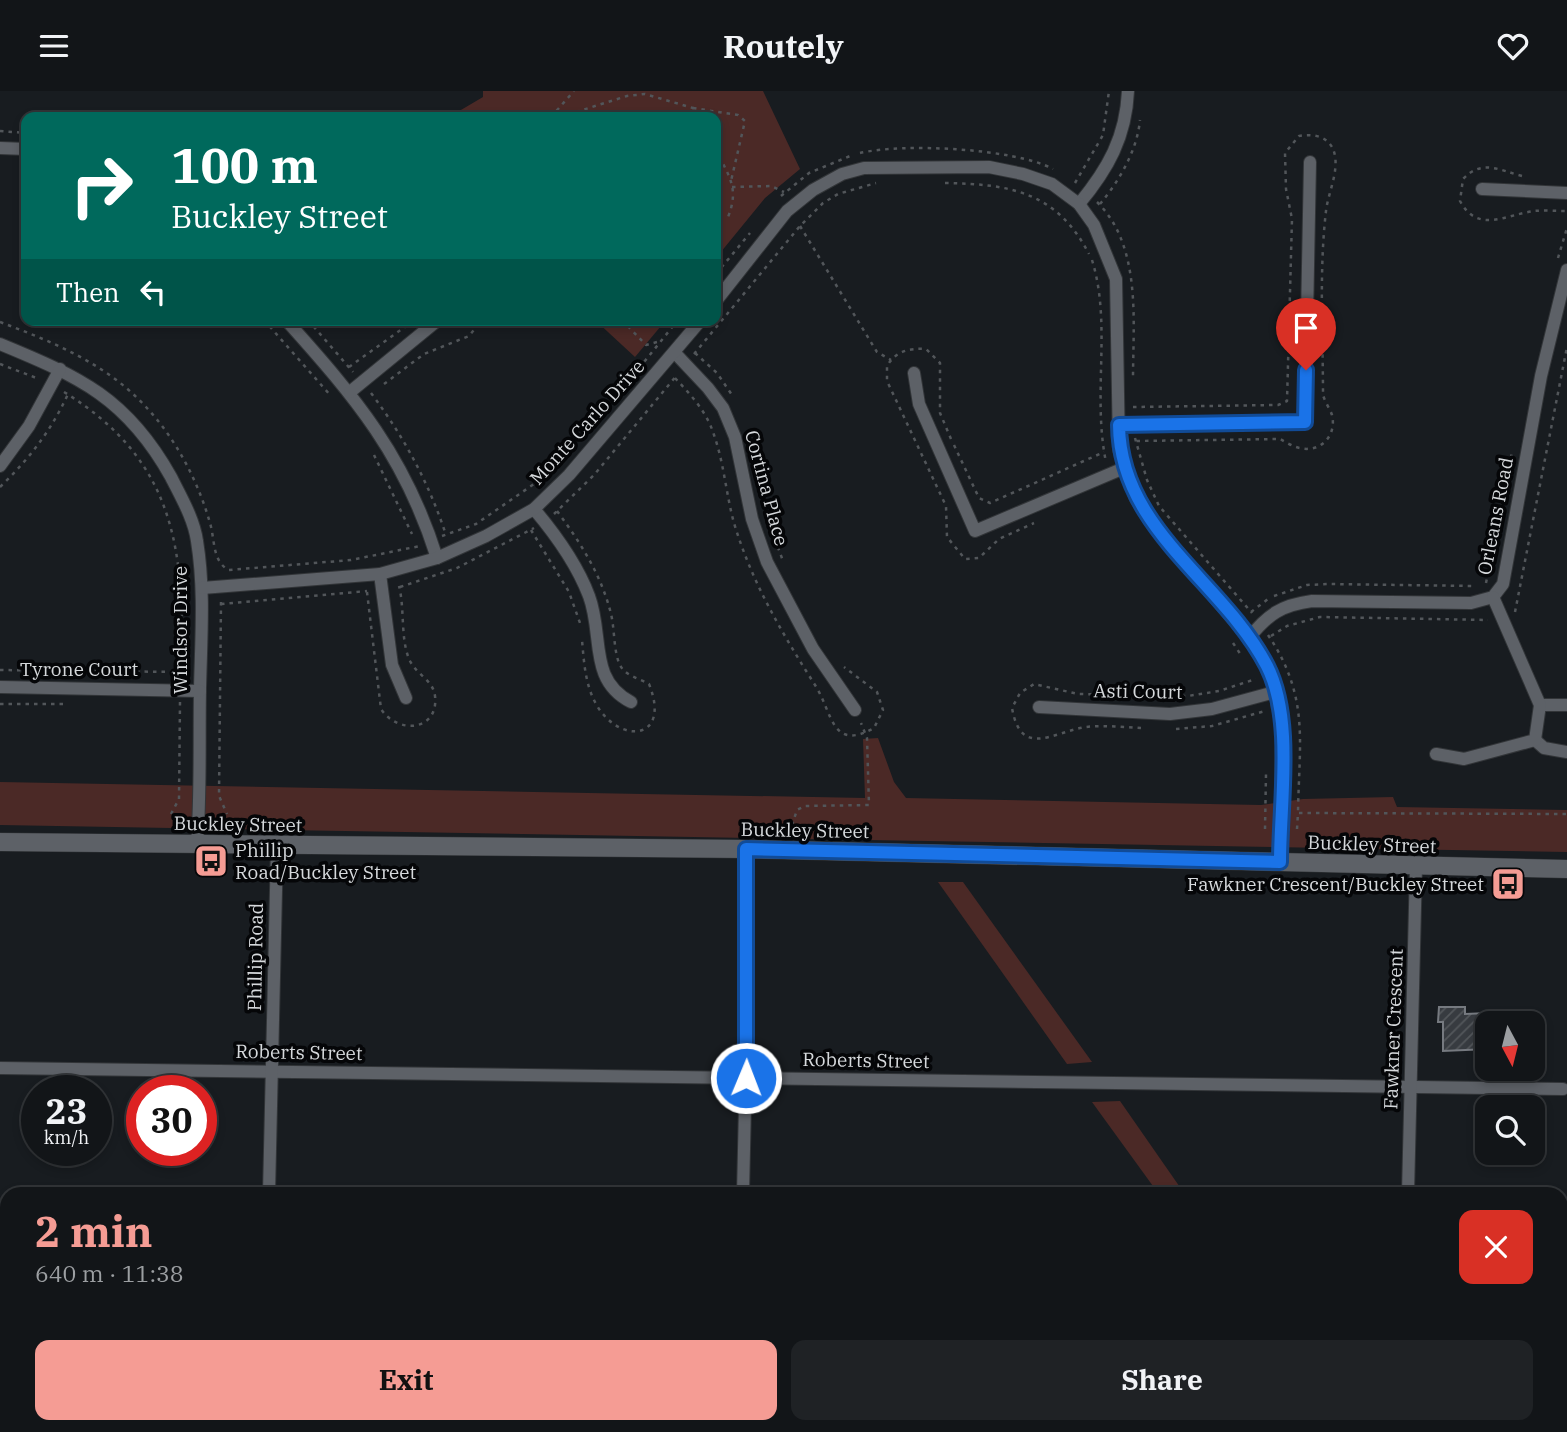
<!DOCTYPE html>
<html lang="en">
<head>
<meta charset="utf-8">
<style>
	:root { --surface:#121518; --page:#1f2225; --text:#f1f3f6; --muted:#9c9fa2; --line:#313437; --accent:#f59c94 }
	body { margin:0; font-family:"IBM Plex Serif",serif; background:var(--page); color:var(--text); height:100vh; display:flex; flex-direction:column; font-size:26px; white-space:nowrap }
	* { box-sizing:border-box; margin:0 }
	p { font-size:23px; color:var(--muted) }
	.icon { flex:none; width:38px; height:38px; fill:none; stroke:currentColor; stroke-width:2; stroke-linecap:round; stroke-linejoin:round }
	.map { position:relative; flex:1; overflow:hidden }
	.drawer { position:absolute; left:0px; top:1096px; width:1568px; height:247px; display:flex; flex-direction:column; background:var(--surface); border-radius:21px 21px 0 0; box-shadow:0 4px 10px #0003,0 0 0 2px var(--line) }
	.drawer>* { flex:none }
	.hud { position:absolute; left:21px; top:21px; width:700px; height:214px; border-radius:14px; box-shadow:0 4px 10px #0003,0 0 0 2px var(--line); background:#00695c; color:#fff; overflow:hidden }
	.needle { width:46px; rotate:173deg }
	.buttons { position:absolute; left:1475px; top:920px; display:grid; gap:14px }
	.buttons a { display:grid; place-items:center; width:70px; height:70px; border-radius:14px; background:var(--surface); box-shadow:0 4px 10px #0003,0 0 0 2px var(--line); font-size:35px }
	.speed { position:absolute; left:21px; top:984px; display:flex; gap:14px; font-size:35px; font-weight:700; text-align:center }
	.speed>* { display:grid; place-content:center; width:91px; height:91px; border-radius:50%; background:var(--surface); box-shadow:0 4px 10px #0003,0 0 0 2px var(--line); line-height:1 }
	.speed small { font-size:18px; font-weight:400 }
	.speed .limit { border:10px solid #d22; background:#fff; color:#111 }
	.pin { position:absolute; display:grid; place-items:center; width:60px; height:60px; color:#fff; margin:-72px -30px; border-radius:50% 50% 50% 0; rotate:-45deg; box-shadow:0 0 7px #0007 }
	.pin .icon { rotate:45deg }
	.me { position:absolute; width:77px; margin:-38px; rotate:1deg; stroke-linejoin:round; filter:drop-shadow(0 0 5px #0008) }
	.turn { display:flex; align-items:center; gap:24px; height:147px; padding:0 35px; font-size:32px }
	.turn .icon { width:91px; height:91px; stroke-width:2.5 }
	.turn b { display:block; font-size:49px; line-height:60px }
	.then { display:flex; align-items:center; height:66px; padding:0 35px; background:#0003; gap:14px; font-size:26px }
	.round { display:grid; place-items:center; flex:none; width:74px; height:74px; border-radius:14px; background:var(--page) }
	.headline { display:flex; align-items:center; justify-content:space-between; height:119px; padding:0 35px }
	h1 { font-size:42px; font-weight:800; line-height:52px; color:var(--accent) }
	.button { display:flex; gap:14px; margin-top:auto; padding:14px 35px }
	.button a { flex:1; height:80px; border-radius:14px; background:var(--accent); color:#111; font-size:28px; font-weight:800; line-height:80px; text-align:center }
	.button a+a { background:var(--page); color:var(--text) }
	header { display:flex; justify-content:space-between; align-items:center; height:91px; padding:0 35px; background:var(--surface); font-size:32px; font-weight:800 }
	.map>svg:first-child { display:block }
	.green { fill:#4b2926 }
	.building { fill:url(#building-hatch); stroke:#767a80; stroke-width:2 }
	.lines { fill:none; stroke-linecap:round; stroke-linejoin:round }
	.minor-casing { stroke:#323538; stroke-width:14 }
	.secondary-casing { stroke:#323538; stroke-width:19 }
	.path { stroke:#52565a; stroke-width:2.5; stroke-dasharray:3.5 5; stroke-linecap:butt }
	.minor { stroke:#5d6167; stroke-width:12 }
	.secondary { stroke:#5d6167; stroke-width:18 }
	.route-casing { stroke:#114b97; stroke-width:18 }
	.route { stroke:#1a73e8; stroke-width:12 }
	.labels { text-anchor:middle; stroke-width:7; stroke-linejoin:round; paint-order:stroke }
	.street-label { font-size:19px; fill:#d6d9dc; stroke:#050608 }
	.poi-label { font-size:19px; fill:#d6d9dc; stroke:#050608; text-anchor:start }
</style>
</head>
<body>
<header><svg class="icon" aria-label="menu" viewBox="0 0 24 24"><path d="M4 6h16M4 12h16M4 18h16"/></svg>Routely<svg class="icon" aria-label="heart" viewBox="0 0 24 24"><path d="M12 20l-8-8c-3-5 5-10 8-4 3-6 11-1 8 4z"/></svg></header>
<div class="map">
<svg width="1567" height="1341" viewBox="0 0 1567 1341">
	<defs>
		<pattern id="building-hatch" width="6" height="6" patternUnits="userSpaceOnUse" patternTransform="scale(1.75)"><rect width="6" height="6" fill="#373b40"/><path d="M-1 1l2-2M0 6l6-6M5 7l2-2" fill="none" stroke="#53575b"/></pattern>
	</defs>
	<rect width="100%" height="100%" fill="#181c20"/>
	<g class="green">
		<polygon points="483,0 763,0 800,78 765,107 716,167 716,26 449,26 483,6"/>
		<polygon points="595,229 666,229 635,266"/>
		<polygon points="878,647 894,691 906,707 1261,714 1303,708 1393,706 1397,716 1567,719 1567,761 0,734 0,691 865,707 863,648"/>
		<polygon points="938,791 963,791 1092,971 1067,973"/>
		<polygon points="1120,1010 1184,1102 1158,1102 1092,1011"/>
	</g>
	<polygon class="building" points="1439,916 1465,916 1465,923 1488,922 1488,958 1443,960 1443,931 1438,931"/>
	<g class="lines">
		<defs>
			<g id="minor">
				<polyline points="0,57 26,58"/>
				<polyline points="1482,98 1567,102"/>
				<path d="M1079,113C1108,78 1126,46 1128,0"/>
				<polyline points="716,210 787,120 813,99 842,83 864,77 989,76 1023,83 1052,93 1079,113 1094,134 1116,188 1119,359 1136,408 1157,439 1249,547 1268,577 1275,601 1282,637 1280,771"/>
				<path d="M286,229C356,307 405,365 437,467"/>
				<path d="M0,253C80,286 127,307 171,386C181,406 194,428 197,450C205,499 201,549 200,598C199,650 201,701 197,752"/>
				<polyline points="675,262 708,297 723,317 735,346 752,428 767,471 813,558 855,619"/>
				<polyline points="914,282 919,313 975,440 1124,377"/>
				<polyline points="350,301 438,229"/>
				<polyline points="1119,334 1305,331 1310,71"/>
				<polyline points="0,375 29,335 60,278"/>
				<path d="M534,418C556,444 577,473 589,505C604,545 588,589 631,611"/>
				<polyline points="380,483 392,574 406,607"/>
				<polyline points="202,497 380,483 437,467 486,445 534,418 569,384 701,229"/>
				<path d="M1249,547C1268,523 1282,514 1312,510L1471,512L1493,506L1503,493L1541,285L1567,179"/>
				<polyline points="0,596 200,600"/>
				<polyline points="1540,614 1567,614"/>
				<polyline points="1039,616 1170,623 1212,618 1275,601"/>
				<polyline points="1535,649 1544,657 1567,661"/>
				<polyline points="1436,663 1464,668 1535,649 1540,614 1493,506"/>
				<polyline points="0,977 1563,998"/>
				<polyline points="269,1102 277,756"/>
				<polyline points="743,1102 746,971 746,758"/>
				<polyline points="1408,1102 1416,775"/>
				<polyline points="0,1182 7,1182"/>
				<polyline points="1561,1220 1567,1220"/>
				<polyline points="1075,1335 1079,1341"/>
				<polyline points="1371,1335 1375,1341"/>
				<polyline points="264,1341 265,1335"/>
				<polyline points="741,1341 741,1335"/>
				<polyline points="1037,1341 1043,1335"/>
				<polyline points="1317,1341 1320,1335"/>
			</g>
			<polyline id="secondary" points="0,751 746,758 1567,778"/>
		</defs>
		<use href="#minor" class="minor-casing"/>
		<use href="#secondary" class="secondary-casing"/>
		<g class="path">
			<polyline points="693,17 738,24 745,30 731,90"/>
			<polyline points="551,26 574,0"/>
			<polyline points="560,26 627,5 645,3 693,17 702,26"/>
			<polyline points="0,40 26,42"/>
			<path d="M716,58C728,85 740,96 728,126"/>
			<path d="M860,62C903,52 1014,57 1053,78"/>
			<path d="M1522,85C1499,79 1482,68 1463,88L1460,110C1478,143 1505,124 1534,120C1544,119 1556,120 1567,120"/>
			<path d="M945,92C1010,93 1057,101 1089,163"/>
			<polyline points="1075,92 1103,44 1109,0"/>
			<polyline points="732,96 771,95 784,101"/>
			<polyline points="781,105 809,82 850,65"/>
			<path d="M1097,111C1142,155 1133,231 1133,288"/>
			<path d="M1100,113C1119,90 1137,60 1140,29"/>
			<polyline points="800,135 877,261 891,269"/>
			<polyline points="1558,167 1567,137"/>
			<path d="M1092,169C1112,233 1092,304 1106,371"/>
			<polyline points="716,183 750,142"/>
			<polyline points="264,229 331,305"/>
			<polyline points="308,229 353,281"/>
			<polyline points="622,229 646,254 661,250"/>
			<path d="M0,231C53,251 107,273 146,316C176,348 198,390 210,432C215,448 212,471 229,479L351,469L420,455"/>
			<polyline points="695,262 717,282 732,304"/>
			<polyline points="694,263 800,135 823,112 838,103 876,92"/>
			<polyline points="0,273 39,288"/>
			<polyline points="349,276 409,233"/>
			<path d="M675,287C691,304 707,321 714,344C724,372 726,403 734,432C752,492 782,542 815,594C833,622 831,661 874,637L883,619L877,601L844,576"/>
			<polyline points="384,293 424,263 469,245 482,229"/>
			<polyline points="623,297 678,229"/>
			<path d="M64,301C179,372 185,464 181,587"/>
			<path d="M371,302C404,346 429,392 446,444"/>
			<path d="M1133,316L1278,314L1287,310L1292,128L1286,98L1285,62L1299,45C1311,43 1325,44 1332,56C1342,75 1328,101 1326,120C1319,180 1323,243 1323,304C1325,311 1330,318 1332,324C1337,345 1320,362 1300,357C1293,356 1286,351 1280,348L1136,350"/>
			<polyline points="1135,347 1147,389 1159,415 1252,522"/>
			<path d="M951,348L940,322V272L926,258C909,257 896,260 887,275V290L946,415L947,446L965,468L979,467L999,448L1034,432"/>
			<polyline points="954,354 979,407 990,412 1104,361"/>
			<polyline points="374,364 412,443"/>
			<path d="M0,396C29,368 51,340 68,303"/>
			<path d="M557,420C580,451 600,482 610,519C615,536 613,556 619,572C624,585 639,587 649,593C672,650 619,654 596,613C585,593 584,571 582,549"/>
			<polyline points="554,423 594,384 677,284"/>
			<polyline points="531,439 569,501 580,532"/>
			<polyline points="772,440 783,470"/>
			<polyline points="442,445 476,433 547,384"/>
			<polyline points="1486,492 1512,361"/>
			<polyline points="400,496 457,477 534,437"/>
			<path d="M367,501L381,618C398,644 439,640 435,605C433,589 417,584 410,570C400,549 405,518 399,495"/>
			<polyline points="1274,505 1307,494 1328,493 1475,495"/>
			<polyline points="221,511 219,705 227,723"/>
			<polyline points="221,513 367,500"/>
			<polyline points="1251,521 1268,508"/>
			<polyline points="1515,521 1567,256"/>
			<path d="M1268,544C1310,606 1299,651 1298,722"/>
			<polyline points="1271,545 1287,535 1320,526 1488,529"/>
			<polyline points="1233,552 1241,564"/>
			<polyline points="0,579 181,581"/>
			<polyline points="0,613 63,613"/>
			<path d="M1141,637C1123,636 1104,634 1086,636C1053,641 1021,668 1012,617L1020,602L1034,593L1078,603L1188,605L1219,600L1256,588"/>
			<polyline points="1176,638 1212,635 1265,620"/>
			<polyline points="171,723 179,708 180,611"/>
			<polyline points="792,734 797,719 805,715 869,714 867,647 861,632"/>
			<polyline points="1265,738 1266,683"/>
			<polyline points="1297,738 1298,722 1567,723"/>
		</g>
		<use href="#minor" class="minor"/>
		<use href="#secondary" class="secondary"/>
	</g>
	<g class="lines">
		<defs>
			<path id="route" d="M746,987V758L1280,771C1280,712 1294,628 1267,575C1223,490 1120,439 1119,334L1305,331L1306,279"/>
		</defs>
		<use href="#route" class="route-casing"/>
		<use href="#route" class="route"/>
	</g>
	<defs>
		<symbol id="bus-square" viewBox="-11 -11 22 22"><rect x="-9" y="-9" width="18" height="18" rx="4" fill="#f59c94" stroke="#050608"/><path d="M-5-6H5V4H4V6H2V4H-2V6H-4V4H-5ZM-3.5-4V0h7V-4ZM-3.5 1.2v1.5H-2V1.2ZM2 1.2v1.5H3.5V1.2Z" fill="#111"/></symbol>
	</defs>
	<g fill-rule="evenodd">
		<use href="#bus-square" x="192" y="751" width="38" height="38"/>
		<use href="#bus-square" x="1489" y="774" width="38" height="38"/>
	</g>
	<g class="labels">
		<g class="street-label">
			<text transform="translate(587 331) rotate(-48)" y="7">Monte Carlo Drive</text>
			<text transform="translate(767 397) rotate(75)" y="7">Cortina Place</text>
			<text transform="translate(1495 425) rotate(-79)" y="7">Orleans Road</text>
			<text transform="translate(180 539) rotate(-90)" y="7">Windsor Drive</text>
			<text x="79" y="585">Tyrone Court</text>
			<text transform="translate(1138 600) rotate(1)" y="7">Asti Court</text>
			<text transform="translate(238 733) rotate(1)" y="7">Buckley Street</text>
			<text transform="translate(805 739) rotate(1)" y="7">Buckley Street</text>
			<text transform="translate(1372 753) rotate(2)" y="7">Buckley Street</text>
			<text transform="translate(255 866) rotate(-89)" y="7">Phillip Road</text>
			<text transform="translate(1393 938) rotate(-88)" y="7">Fawkner Crescent</text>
			<text transform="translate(299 961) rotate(1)" y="7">Roberts Street</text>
			<text transform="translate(866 969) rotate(1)" y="7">Roberts Street</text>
		</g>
		<g class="poi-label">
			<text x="235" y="766">Phillip<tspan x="235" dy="22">Road/Buckley Street</tspan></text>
			<text x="1484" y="800" text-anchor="end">Fawkner Crescent/Buckley Street</text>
		</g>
	</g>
</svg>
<div class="buttons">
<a><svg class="needle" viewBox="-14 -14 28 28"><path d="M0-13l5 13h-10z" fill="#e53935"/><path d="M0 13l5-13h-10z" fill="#9c9fa2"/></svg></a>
<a><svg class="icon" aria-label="search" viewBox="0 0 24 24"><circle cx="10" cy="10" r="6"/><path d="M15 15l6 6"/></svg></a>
</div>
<div class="speed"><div>23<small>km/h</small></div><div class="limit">30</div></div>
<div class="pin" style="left:1306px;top:279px;background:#d93025"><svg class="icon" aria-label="arrive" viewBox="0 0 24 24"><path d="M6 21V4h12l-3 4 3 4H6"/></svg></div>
<svg class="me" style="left:746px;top:987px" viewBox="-20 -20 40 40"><circle r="17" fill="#1a73e8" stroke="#fff" stroke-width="3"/><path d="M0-11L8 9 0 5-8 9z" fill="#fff"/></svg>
<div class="hud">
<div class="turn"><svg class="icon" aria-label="right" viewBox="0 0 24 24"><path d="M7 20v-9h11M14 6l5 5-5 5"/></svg><div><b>100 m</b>Buckley Street</div></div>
<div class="then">Then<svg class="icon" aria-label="left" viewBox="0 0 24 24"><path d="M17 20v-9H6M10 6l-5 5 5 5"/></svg></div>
</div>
<section class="drawer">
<div class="headline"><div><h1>2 min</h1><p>640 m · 11:38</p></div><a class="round" style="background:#d93025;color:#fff"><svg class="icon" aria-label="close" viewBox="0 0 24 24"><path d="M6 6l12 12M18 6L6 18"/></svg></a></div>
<div class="button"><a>Exit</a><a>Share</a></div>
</section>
</div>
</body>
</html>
